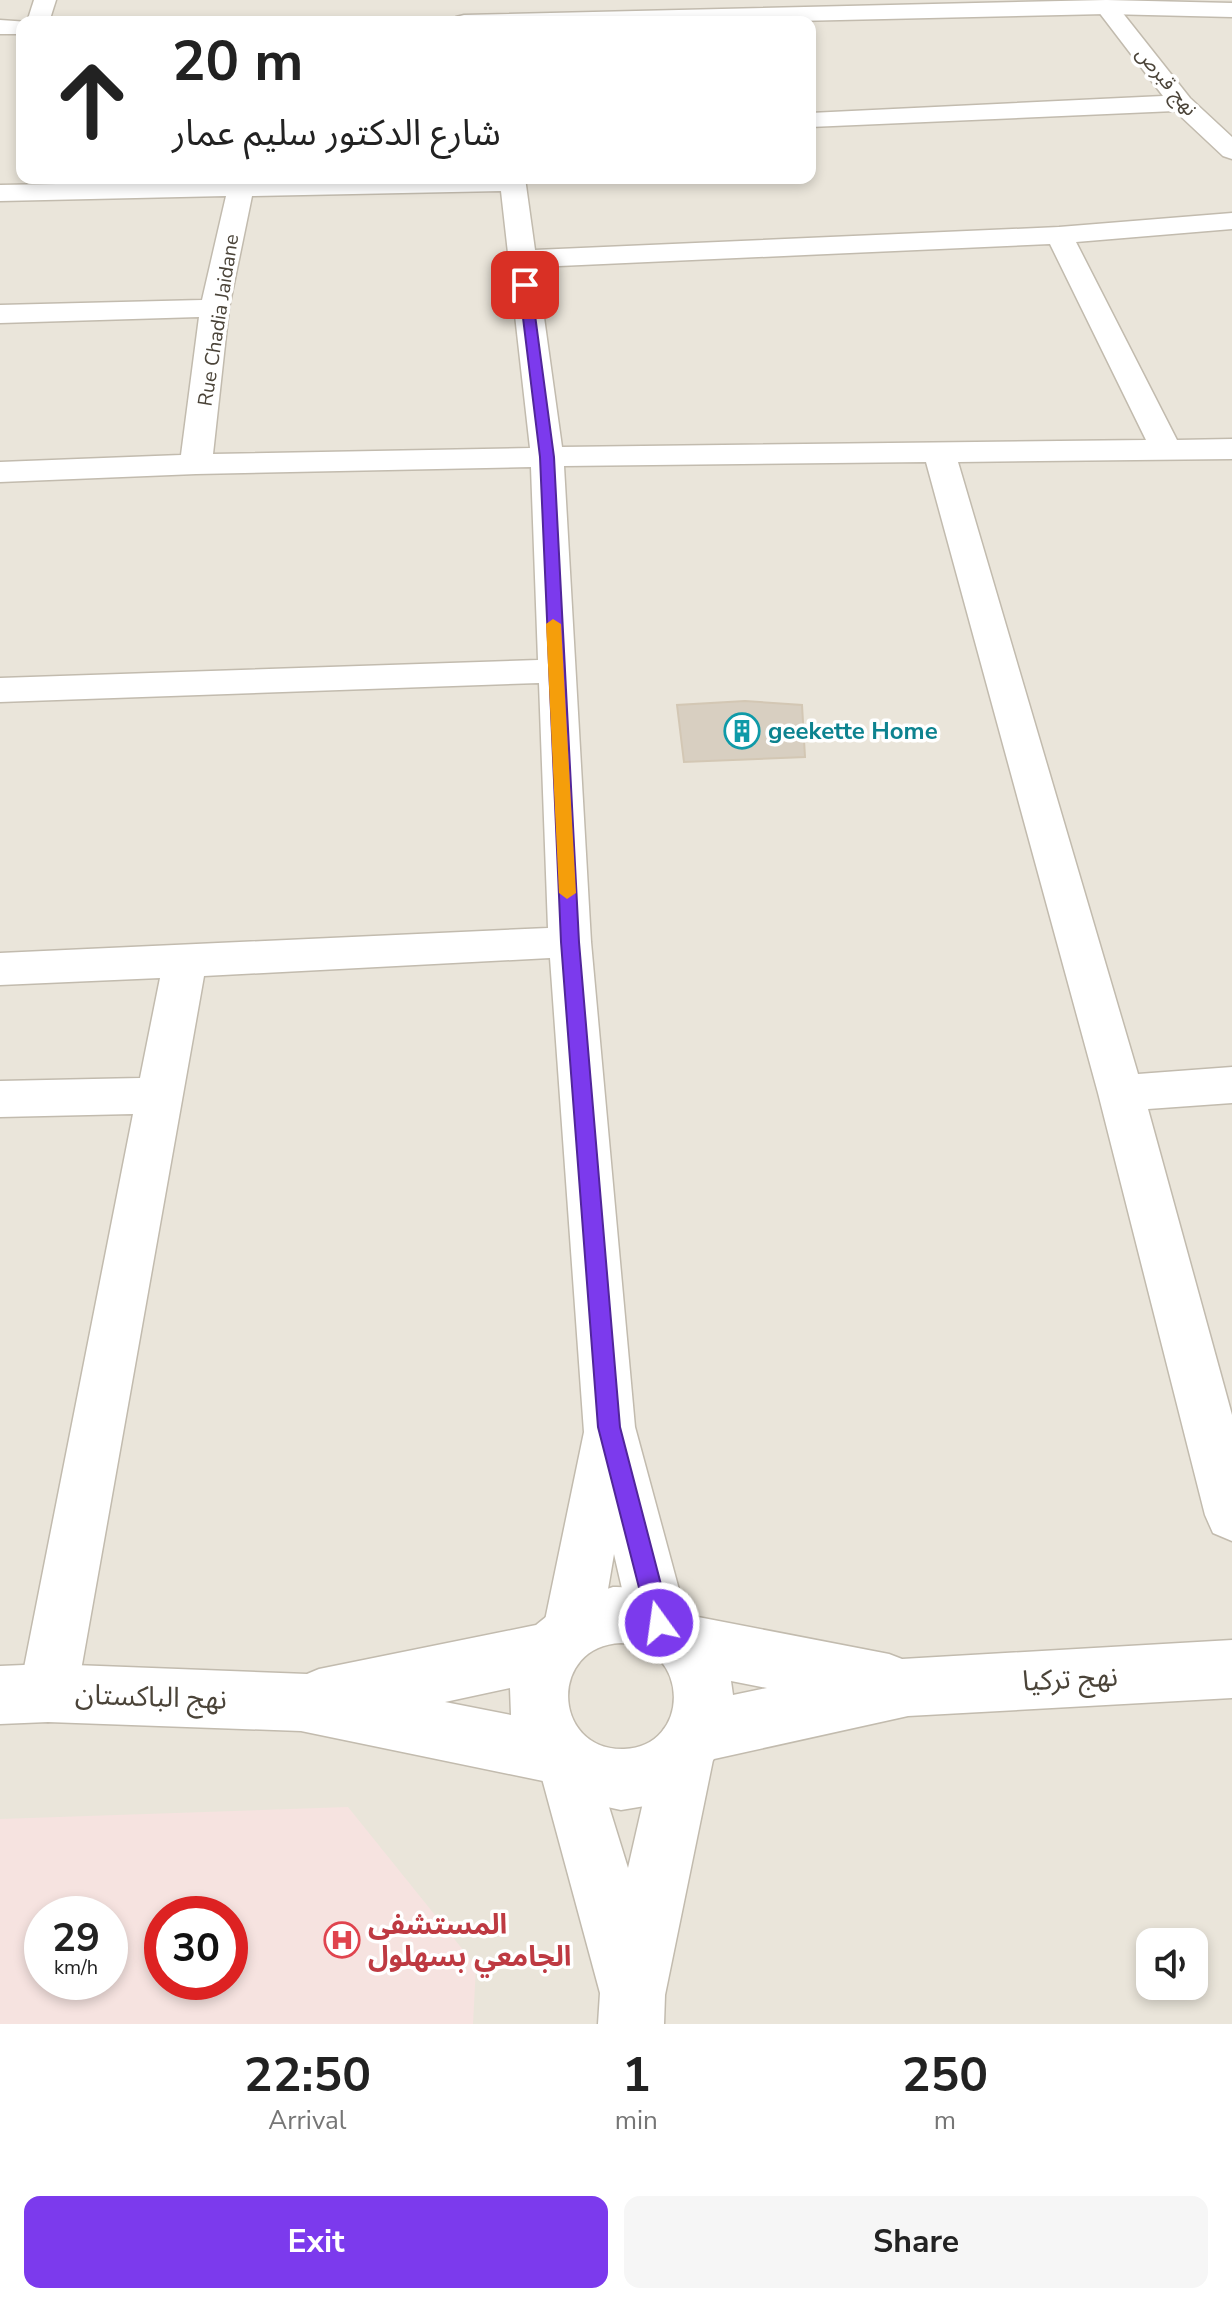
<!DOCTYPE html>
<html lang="en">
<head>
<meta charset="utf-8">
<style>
	:root { --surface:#fff; --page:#f6f6f6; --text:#222; --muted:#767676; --accent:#7c3aed }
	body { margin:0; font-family:"Nunito Sans","Noto Sans Arabic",sans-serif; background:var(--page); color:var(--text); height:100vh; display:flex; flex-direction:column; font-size:30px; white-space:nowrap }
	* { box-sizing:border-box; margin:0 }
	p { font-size:26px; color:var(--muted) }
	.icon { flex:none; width:44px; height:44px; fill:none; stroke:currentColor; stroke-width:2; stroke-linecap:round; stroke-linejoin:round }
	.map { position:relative; height:2024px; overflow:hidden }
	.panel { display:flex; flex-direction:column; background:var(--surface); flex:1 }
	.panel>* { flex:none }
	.hud { position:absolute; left:16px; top:16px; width:800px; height:168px; border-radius:16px; box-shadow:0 4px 12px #0003; background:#fff; color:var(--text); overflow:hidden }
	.controls { position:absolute; left:1136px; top:1928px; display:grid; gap:16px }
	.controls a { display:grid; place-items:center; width:72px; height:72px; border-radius:16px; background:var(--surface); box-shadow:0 4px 12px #0003; font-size:40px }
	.speed { position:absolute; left:24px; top:1896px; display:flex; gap:16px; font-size:40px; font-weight:700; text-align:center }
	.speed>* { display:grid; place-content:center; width:104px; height:104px; border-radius:50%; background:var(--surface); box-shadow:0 4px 12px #0003; line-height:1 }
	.speed small { font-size:20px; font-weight:400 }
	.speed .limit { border:12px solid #d22; background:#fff; color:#111 }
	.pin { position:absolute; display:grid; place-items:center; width:68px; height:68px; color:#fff; margin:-34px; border-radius:16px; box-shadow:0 4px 12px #0006 }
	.me { position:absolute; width:88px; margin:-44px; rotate:346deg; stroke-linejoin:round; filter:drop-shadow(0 0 6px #0008) }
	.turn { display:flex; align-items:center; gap:28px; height:168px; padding:0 24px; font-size:36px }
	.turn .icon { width:104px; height:104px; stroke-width:2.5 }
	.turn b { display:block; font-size:56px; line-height:68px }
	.eta { display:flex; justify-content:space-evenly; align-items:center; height:136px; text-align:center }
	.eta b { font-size:48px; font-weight:700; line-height:56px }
	.primary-button { display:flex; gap:16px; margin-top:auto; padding:16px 24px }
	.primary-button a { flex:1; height:92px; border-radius:16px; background:var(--accent); color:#fff; font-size:32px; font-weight:700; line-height:92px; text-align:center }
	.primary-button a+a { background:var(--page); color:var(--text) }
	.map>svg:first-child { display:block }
	.residential { fill:#eae5da; fill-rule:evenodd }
	.medical { fill:#f6e3e0; fill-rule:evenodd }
	.building { fill:#d8cfc1; stroke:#d3c7b4; stroke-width:2 }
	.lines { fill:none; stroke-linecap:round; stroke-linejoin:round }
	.minor-casing { stroke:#c2bbae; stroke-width:3 }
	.tertiary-casing { stroke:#c2bbae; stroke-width:3 }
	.minor { fill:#fff; fill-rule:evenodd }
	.tertiary { fill:#fff; fill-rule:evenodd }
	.route { fill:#7c3aed; stroke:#51269a; stroke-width:2 }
	.slow { fill:#f59e0b }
	.labels { text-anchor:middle; stroke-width:7; stroke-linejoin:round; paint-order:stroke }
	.far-street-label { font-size:20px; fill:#4b4439; stroke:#fff }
	.culture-label { font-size:24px; font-weight:bold; fill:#0d838f; stroke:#fff; text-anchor:start }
	.near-street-label { font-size:28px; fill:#4b4439; stroke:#fff }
	.near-health-label { font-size:28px; font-weight:bold; fill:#be3a42; stroke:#fff; text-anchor:start }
</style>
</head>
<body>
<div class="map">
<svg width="1232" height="2024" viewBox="0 0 1232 2024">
	<rect width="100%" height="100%" fill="#f6f3ec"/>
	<path class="residential" d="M0,0H1232V2024H0ZM22,22H810V178H22ZM42,1914H110V1982H42ZM162,1914H230V1982H162ZM1150,1942H1194V1986H1150Z"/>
	<path class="medical" d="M348,1807L476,1966L473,2024H0V1819ZM42,1914H110V1982H42ZM162,1914H230V1982H162Z"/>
	<polygon class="building" points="745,701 802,705 805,757 684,762 677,705"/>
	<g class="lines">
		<defs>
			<g id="minor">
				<polygon points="34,0 56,0 49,22 27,22"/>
				<polygon points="1106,0 1114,2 1190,98 1232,137 1232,159 1223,156 1175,111 810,127 810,113 1163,96 1095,7"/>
				<path d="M225,178H525L535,250L1059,227L1232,213V229L1076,242L1177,440L1232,439V459L958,462L1138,1074L1232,1067V1103L1148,1109L1232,1415V1541L1213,1533L1205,1515L1098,1093L926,462L564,466L591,942L635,1427L688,1623L679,1643L659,1651L639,1643L630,1623L614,1554L601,1630L592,1650L572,1658L552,1650L543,1630L584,1432L550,958L204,976L77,1693L69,1714L48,1722L27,1714L19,1693L133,1114L0,1117V1081L140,1078L160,978L0,985V953L548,928L539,683L0,702V678L538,660L531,467L196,474L0,482V462L181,455L199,317L0,323V305L202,300L226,196L0,201V185L226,181ZM501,191L530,448L213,454L229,308L252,196ZM1050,244L1146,440L562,447L537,267Z"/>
				<polygon points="685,1720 706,1729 715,1750 665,1995 664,2024 598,2024 600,1993 537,1760 546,1739 567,1730 588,1739 628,1868 655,1750 664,1729"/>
			</g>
			<g id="tertiary">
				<polygon points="1106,0 1232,3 1232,17 1106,14 752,22 453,22 456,17 464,15"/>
				<polygon points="0,20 29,22 22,22 22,34 0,34"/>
				<path d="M613,1587C643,1586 675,1598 698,1617L889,1654L902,1659L1232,1640V1698L908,1716L714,1759L700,1776L681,1791L645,1806L621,1810L589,1803L548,1782L301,1731L48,1722L0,1724V1666L48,1664L307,1674L319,1669L536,1625L562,1604ZM621,1643C691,1646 691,1747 624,1749C552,1751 548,1646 621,1643ZM731,1681L767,1688L733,1695ZM510,1688L511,1715L445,1702Z"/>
			</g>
		</defs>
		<use href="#minor" class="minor-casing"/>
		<use href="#tertiary" class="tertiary-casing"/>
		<use href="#minor" class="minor"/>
		<use href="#tertiary" class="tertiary"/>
	</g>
	<polygon class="route" points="525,281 531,285 554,457 579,942 620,1427 671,1623 668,1631 659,1634 651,1631 648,1623 598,1427 561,942 540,457 519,285"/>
	<polygon class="slow" points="553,619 561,624 576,893 567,899 559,893 546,624"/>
	<defs>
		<symbol id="building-ring" viewBox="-11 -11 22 22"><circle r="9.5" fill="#fff" stroke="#0f9aa8" stroke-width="1.5"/><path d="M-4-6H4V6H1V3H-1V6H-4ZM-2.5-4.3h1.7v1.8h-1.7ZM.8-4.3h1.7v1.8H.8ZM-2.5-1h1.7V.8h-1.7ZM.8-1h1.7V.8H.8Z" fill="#0f9aa8"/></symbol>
		<symbol id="hospital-ring" viewBox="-11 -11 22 22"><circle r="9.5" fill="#fff" stroke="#e0444e" stroke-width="1.5"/><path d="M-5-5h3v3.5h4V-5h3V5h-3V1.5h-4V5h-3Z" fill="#e0444e"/></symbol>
	</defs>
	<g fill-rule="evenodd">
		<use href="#building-ring" x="722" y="711" width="40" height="40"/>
		<use href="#hospital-ring" x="322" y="1920" width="40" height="40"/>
	</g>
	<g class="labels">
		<g class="far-street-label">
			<text transform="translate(1167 81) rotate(50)" y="7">نهج قبرص</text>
			<text transform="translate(218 320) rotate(-81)" y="7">Rue Chadia Jaidane</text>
		</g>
		<g class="culture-label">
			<text x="768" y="739">geekette Home</text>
		</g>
		<g class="near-street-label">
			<text transform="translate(1070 1678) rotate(-3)" y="10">نهج تركيا</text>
			<text transform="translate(151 1696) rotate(2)" y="10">نهج الباكستان</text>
		</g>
		<g class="near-health-label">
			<text x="368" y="1934">المستشفى<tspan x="368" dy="32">الجامعي بسهلول</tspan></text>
		</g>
	</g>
</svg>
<div class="controls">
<a><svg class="icon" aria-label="sound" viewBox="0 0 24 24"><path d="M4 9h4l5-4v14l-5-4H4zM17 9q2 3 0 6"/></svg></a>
</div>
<div class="speed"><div>29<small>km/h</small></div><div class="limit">30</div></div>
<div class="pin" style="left:525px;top:285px;background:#d93025"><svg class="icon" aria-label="arrive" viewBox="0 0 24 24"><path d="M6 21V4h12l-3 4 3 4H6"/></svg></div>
<svg class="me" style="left:659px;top:1623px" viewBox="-20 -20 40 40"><circle r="17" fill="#7c3aed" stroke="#fff" stroke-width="3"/><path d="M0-11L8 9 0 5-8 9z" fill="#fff"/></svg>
<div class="hud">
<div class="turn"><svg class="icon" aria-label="ahead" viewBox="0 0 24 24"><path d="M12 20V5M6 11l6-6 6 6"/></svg><div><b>20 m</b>شارع الدكتور سليم عمار</div></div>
</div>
</div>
<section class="panel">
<div class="eta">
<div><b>22:50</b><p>Arrival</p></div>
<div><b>1</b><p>min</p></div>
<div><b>250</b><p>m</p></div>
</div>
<div class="primary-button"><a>Exit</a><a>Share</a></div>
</section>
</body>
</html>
